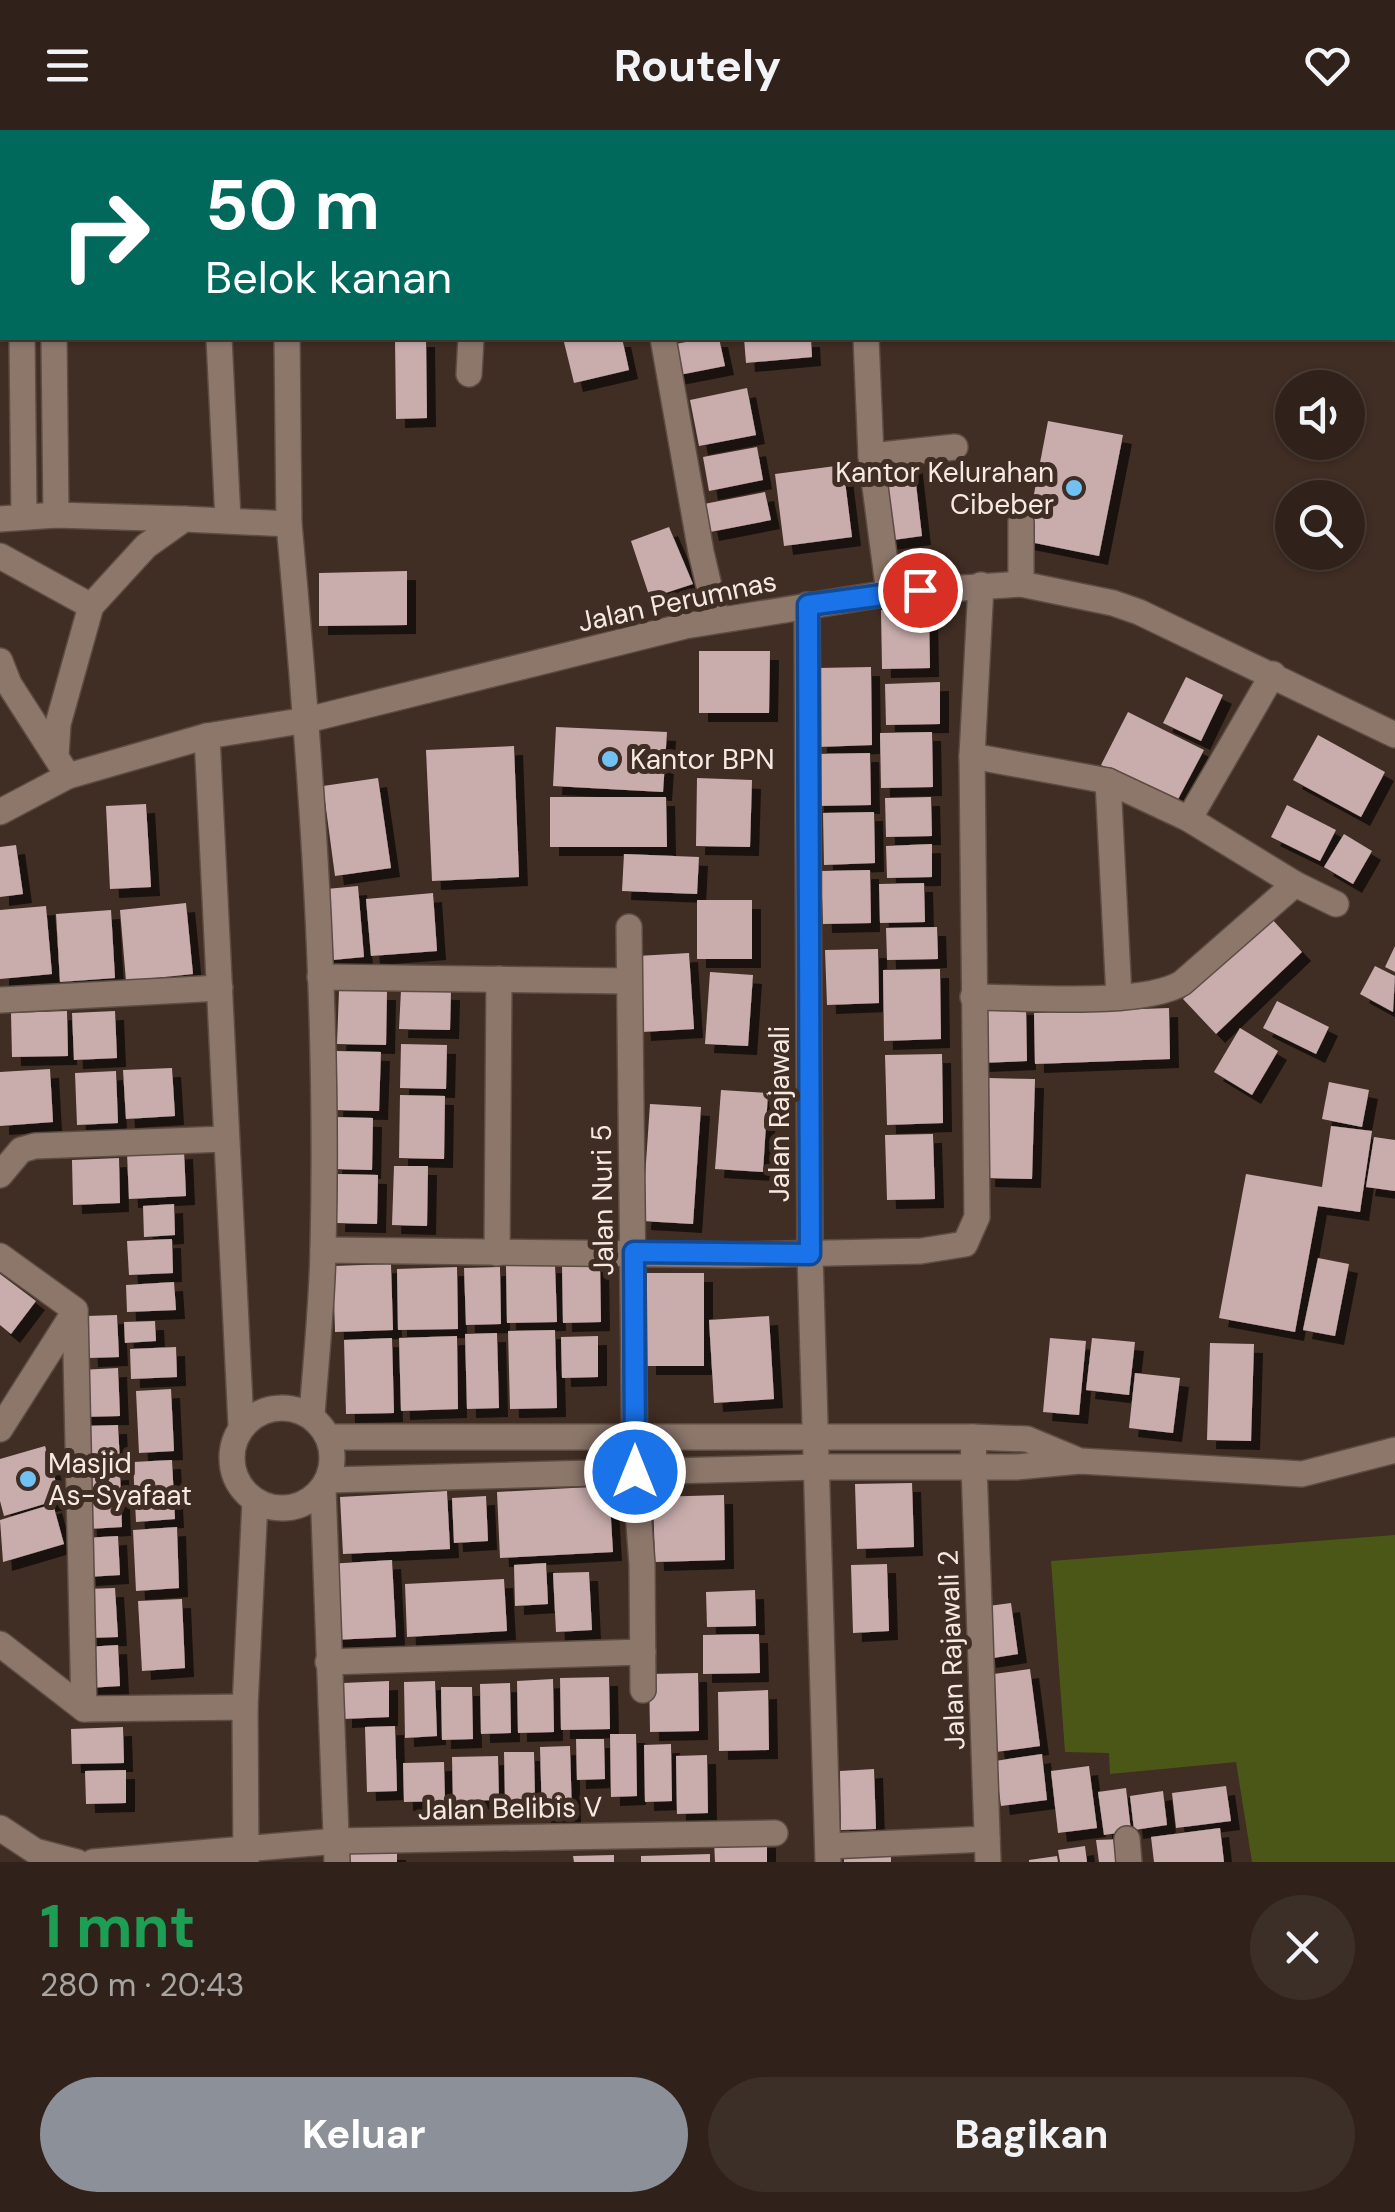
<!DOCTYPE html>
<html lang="id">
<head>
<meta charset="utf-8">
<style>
	:root { --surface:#30221a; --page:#3c2f27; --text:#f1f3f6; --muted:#a8a4a2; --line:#4b3f39; --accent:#8c9099 }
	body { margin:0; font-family:"DM Sans",sans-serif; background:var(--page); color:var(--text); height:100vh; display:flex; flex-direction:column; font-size:38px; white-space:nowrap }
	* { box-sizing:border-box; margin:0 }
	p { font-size:32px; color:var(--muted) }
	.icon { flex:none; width:55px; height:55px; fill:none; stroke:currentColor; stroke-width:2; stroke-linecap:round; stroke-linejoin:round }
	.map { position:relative; height:1732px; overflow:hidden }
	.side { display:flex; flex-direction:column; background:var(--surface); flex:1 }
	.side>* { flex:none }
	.banner { position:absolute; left:0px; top:0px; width:1395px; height:210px; box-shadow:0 2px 8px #0004,0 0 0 2px var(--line); background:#00695c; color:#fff; overflow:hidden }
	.tools { position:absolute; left:1275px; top:240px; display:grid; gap:20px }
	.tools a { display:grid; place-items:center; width:90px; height:90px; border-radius:50%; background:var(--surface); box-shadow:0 2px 8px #0004,0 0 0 2px var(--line); font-size:50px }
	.pin { position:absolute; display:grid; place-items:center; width:85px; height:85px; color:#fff; margin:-42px; border:5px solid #fff; border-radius:50%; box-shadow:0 2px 10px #0007 }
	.me { position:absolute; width:110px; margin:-55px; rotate:0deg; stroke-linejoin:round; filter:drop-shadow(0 0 8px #0008) }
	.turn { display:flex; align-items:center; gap:35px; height:210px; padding:0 40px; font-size:45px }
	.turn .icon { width:130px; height:130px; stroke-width:2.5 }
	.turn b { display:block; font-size:70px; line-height:85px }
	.round { display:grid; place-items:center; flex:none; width:105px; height:105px; border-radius:52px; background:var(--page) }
	.summary { display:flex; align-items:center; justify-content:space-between; height:170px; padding:0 40px }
	h1 { font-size:60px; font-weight:700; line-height:75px; color:#1e9e55 }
	.cta { display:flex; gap:20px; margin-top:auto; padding:20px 40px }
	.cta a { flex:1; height:115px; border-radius:60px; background:var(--accent); color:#fff; font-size:40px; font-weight:700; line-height:115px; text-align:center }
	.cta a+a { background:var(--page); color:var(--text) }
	header { display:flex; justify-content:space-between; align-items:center; height:130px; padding:0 40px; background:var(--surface); font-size:45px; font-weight:700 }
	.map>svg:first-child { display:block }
	.green { fill:#4b5717 }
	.building { fill:#c9adad; filter:url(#shadow) }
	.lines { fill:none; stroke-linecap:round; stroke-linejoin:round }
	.street-casing { stroke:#5c4c43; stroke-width:28 }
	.secondary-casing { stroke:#5c4c43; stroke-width:28 }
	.street { stroke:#8d776b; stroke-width:25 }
	.secondary { stroke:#8d776b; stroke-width:25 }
	.route-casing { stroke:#114b97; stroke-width:25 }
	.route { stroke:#1a73e8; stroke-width:18 }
	.poi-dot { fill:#72c1f5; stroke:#402d23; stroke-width:4 }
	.labels { text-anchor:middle; stroke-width:10; stroke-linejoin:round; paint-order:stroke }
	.poi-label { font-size:28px; fill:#f5e9e2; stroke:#402d23; text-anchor:start }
	.street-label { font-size:28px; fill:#f5e9e2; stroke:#402d23 }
</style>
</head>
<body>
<header><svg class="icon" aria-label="menu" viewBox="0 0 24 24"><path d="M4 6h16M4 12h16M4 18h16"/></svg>Routely<svg class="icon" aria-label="heart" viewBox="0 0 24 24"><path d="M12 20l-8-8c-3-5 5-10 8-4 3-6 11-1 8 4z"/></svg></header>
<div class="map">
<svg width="1395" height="1732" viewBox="0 0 1395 1732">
	<defs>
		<filter id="shadow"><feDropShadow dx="9" dy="9" stdDeviation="0" flood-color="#0009"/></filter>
	</defs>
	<rect width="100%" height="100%" fill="#402d23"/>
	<polygon class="green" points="1395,1405 1395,1732 1252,1732 1236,1632 1110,1644 1109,1623 1065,1622 1051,1431"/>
	<g class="building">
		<polygon points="395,208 426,208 427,288 396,289"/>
		<polygon points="563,208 622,208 629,240 574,253"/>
		<polygon points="709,208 719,208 725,236 674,246 669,215"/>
		<polygon points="744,208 811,208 812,227 746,233"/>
		<polygon points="747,258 756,305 699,316 690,270"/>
		<polygon points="1048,291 1123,305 1099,426 1025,411"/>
		<polygon points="757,317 763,350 709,361 703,327"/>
		<polygon points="913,328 922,406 886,411 877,333"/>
		<polygon points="843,335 852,407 784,416 775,344"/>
		<polygon points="765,362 771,390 710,402 704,374"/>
		<polygon points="669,397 693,454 650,468 631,411"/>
		<polygon points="407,441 407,495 319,496 319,443"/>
		<polygon points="929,479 930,538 882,539 881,480"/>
		<polygon points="699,521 770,521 769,583 699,583"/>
		<polygon points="871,537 872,615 818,617 817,538"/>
		<polygon points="1186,547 1223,565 1201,611 1163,593"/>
		<polygon points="940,552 940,594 886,595 885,554"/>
		<polygon points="1128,582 1204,620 1176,673 1101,635"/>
		<polygon points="556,597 667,602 663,662 553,656"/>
		<polygon points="932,602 933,657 881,658 880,603"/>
		<polygon points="1318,605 1385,642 1361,687 1293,650"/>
		<polygon points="514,616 519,747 432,751 426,620"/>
		<polygon points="870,623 871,675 815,676 814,624"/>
		<polygon points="378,648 391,738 335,746 323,656"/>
		<polygon points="697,648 752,650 750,717 696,716"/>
		<polygon points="550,667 666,667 667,717 550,717"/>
		<polygon points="931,667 932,706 886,707 885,668"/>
		<polygon points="146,674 151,757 110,759 106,676"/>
		<polygon points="1287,675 1336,700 1320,731 1271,707"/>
		<polygon points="874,682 875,733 824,735 823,683"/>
		<polygon points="1344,704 1372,721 1353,754 1324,737"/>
		<polygon points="932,714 932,747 887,748 886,716"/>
		<polygon points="16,715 23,764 0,767 0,717"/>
		<polygon points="624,724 699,727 697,764 622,761"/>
		<polygon points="870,740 871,793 823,794 821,741"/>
		<polygon points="924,753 925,792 880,793 879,754"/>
		<polygon points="358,756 364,827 322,831 316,760"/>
		<polygon points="433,763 437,821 371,826 366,769"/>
		<rect x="697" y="770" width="55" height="59"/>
		<polygon points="186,773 193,844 126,851 120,780"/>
		<polygon points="46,776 52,844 0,849 0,780"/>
		<polygon points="111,780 115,848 60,852 56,784"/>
		<polygon points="1271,788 1302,822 1216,904 1183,869"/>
		<polygon points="937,797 938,829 887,830 886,798"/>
		<polygon points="1395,816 1395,842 1385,837"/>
		<polygon points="878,819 879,873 827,875 825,820"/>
		<polygon points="689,823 694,899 642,902 637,826"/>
		<polygon points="1375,836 1395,846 1393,882 1360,864"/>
		<polygon points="940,839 941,909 884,911 883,840"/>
		<polygon points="710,842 753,845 748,916 705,914"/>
		<polygon points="401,860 451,861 450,900 399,899"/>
		<polygon points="339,861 387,861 386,915 337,914"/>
		<polygon points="1277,871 1329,897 1316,924 1263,898"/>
		<polygon points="1026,876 1027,931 979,933 977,877"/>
		<polygon points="1169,878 1170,929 1035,934 1034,883"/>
		<polygon points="67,881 68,926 12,927 11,883"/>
		<polygon points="115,881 117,928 74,930 72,883"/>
		<polygon points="1240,898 1278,921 1252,965 1214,942"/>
		<polygon points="401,914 447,915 446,959 400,958"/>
		<polygon points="336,921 381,922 379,981 334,980"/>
		<polygon points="942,924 943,993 887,995 885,925"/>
		<polygon points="172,938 175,986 126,989 123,940"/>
		<polygon points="50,939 53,992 0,996 0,942"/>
		<polygon points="116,941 118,993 77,995 75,943"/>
		<polygon points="988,948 1035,949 1032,1049 986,1048"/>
		<polygon points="1329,952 1369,960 1362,997 1322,989"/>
		<polygon points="721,960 768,963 763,1042 715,1039"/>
		<polygon points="400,965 445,966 444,1029 399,1028"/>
		<polygon points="650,974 701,977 693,1094 642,1091"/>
		<polygon points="335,987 373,988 372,1040 333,1039"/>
		<polygon points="1331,996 1372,1001 1360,1082 1318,1076 1295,1202 1219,1188 1246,1044 1322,1057"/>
		<polygon points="933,1004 935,1069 887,1070 885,1005"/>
		<polygon points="1374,1007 1395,1010 1395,1061 1366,1057"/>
		<polygon points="184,1020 186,1066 129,1069 127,1023"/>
		<polygon points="119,1028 120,1073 73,1075 72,1030"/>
		<polygon points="394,1036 428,1036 427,1096 392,1095"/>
		<polygon points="338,1044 378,1045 377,1094 336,1093"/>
		<polygon points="174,1074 175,1105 144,1107 143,1076"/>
		<polygon points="172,1109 173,1143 129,1145 127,1111"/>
		<polygon points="1318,1128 1349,1134 1335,1206 1303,1200"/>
		<polygon points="600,1133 601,1192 563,1193 562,1134"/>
		<polygon points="391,1134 393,1200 335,1202 333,1136"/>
		<polygon points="555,1134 557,1192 507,1193 506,1136"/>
		<polygon points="457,1137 458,1199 398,1200 397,1139"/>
		<polygon points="500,1137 501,1194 466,1195 464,1138"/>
		<rect x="647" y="1143" width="57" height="93"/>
		<polygon points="0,1144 36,1171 11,1204 0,1195"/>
		<polygon points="174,1152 176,1180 127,1182 126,1155"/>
		<polygon points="117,1185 119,1227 89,1228 87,1186"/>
		<polygon points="769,1186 774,1269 714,1273 709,1190"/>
		<polygon points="155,1191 156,1211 125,1213 124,1192"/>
		<polygon points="555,1200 557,1278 510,1279 508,1201"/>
		<polygon points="497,1203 499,1278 467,1279 465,1204"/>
		<polygon points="457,1206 458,1279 401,1281 399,1208"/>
		<polygon points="598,1206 598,1247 562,1248 561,1207"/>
		<polygon points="392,1208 394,1283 346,1284 344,1210"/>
		<polygon points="1050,1208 1086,1211 1079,1285 1043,1282"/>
		<polygon points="1092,1208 1135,1212 1129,1265 1086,1260"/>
		<polygon points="1210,1213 1254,1214 1251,1311 1207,1310"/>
		<polygon points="176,1217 177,1247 131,1249 130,1219"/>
		<polygon points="118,1238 120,1286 82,1287 80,1240"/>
		<polygon points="1135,1243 1180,1248 1173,1303 1129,1298"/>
		<polygon points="171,1259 174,1321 139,1323 136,1261"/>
		<polygon points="118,1295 120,1333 86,1335 84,1296"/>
		<polygon points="45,1316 61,1369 4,1386 0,1371 0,1329"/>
		<polygon points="172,1330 175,1389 136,1392 133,1332"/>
		<polygon points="120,1341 122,1397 88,1399 86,1343"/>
		<polygon points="912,1353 914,1417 857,1419 855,1354"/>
		<polygon points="609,1356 613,1422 500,1428 497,1362"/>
		<polygon points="447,1361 450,1419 343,1424 340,1367"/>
		<polygon points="724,1365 725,1430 655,1432 653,1367"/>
		<polygon points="486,1366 488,1411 454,1413 452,1368"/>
		<polygon points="53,1374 64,1414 3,1432 0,1390"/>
		<polygon points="177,1397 179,1458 136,1461 133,1400"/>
		<polygon points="118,1406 120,1445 87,1447 84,1408"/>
		<polygon points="392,1430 396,1507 332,1510 328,1434"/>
		<polygon points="546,1433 548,1474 515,1476 514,1435"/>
		<polygon points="887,1434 889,1501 853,1503 851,1435"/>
		<polygon points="589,1442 592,1500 556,1502 553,1443"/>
		<polygon points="504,1449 507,1501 407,1507 405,1454"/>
		<polygon points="115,1458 118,1507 88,1508 86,1459"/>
		<polygon points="755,1460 756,1496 707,1497 706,1462"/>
		<polygon points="182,1469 185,1538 142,1541 138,1471"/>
		<polygon points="1011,1473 1018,1524 987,1529 981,1477"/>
		<polygon points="759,1504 760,1543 703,1544 703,1505"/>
		<polygon points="118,1515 120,1556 88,1558 86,1517"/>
		<polygon points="1030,1539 1040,1616 996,1622 986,1545"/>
		<polygon points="698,1543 699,1601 650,1602 649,1544"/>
		<polygon points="609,1547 610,1599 561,1600 560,1548"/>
		<polygon points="553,1549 554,1602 518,1603 517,1551"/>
		<polygon points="389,1551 389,1587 343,1589 343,1553"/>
		<polygon points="435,1551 437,1606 405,1608 404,1552"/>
		<polygon points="510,1553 511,1603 481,1604 480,1554"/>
		<polygon points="441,1557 472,1557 473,1609 442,1610"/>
		<polygon points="768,1560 769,1620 719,1621 718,1562"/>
		<polygon points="395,1596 397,1661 367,1662 365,1597"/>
		<polygon points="123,1597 124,1633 72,1634 71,1599"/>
		<polygon points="610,1604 636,1604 637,1666 611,1667"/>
		<polygon points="576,1609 604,1609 605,1649 577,1650"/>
		<polygon points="671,1614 672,1671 645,1672 644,1615"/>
		<polygon points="570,1616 572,1684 542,1685 540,1617"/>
		<polygon points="504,1622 534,1622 535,1669 505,1670"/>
		<polygon points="1042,1624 1047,1670 1001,1676 995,1631"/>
		<polygon points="707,1625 708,1683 677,1684 676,1626"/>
		<polygon points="498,1626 499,1670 453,1671 452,1627"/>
		<polygon points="444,1632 445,1671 404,1672 403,1633"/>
		<polygon points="1089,1636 1097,1698 1058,1703 1051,1641"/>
		<polygon points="874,1639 876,1699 841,1700 840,1641"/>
		<polygon points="126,1640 126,1673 86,1674 85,1641"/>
		<polygon points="1226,1656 1231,1691 1176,1698 1172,1663"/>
		<polygon points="1126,1658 1131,1701 1104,1705 1098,1662"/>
		<polygon points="1163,1661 1167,1695 1134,1700 1130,1666"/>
		<polygon points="1220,1698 1224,1732 1154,1732 1151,1707"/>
		<polygon points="767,1709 767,1732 715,1732 714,1710"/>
		<polygon points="1124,1709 1126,1732 1099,1732 1096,1710"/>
		<polygon points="1085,1716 1087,1732 1060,1732 1058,1720"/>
		<polygon points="350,1721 397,1721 397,1732 349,1732"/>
		<polygon points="891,1723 891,1732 844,1732 844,1724"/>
		<polygon points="710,1724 710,1732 641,1732 641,1726"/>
		<polygon points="614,1725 614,1732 574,1732 573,1726"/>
		<polygon points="1057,1726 1058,1732 1029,1732 1029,1730"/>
	</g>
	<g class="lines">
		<defs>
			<g id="street">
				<polyline points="214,0 214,2"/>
				<polyline points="732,0 736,2"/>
				<polyline points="28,2 30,0"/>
				<polyline points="291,2 291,0"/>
				<polyline points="483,2 483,0"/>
				<polyline points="0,14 2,14"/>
				<polyline points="0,83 2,83"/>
				<polyline points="22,208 24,387"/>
				<polyline points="54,208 56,385"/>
				<polyline points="219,208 228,390"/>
				<polyline points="287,208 289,394"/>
				<polyline points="663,208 701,422 717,490"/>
				<polyline points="866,208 871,326 889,463"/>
				<polyline points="469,244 471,208"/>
				<polyline points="871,326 955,317"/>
				<polyline points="1021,454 1021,392"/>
				<polyline points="807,475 810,1124 828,1732"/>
				<polyline points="307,590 685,496 889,463 1021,454 1113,473 1139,482 1395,605"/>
				<polyline points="972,626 1108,651 1189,689 1295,754 1336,774"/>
				<polyline points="1108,651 1119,867"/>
				<polyline points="0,682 68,646"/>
				<polyline points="1189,689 1273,544"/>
				<polyline points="629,797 635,1341 642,1434 643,1560"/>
				<polyline points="320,847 628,851"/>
				<path d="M973,867C1024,867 1142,877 1182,853L1295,754"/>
				<polyline points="0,870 220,858"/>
				<polyline points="0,1045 21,1020 35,1016 225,1009"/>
				<polyline points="323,1120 739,1125 921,1121 965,1114 977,1087 972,626 981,455"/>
				<polyline points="497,1123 499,849"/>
				<polyline points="0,1126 75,1180 84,1579"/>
				<polyline points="0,1299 75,1181"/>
				<polyline points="973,1307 988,1732"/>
				<polyline points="323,1358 337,1732"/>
				<polyline points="0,1514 84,1579 245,1577"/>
				<polyline points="328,1532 643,1522"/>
				<polyline points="0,1698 35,1721 77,1732"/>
				<polyline points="1127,1709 1129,1732"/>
				<polyline points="828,1716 987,1709"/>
				<polyline points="93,1732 337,1711 775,1703"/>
				<polyline points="246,1732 245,1577 255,1371"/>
			</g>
			<g id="secondary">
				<polyline points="0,389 56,385 184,389"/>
				<polyline points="0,426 91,476"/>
				<polyline points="0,531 9,554 68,646 207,606 307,590"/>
				<polyline points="207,606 241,1295"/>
				<path d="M56,625L58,594L91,476L146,416L184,389L289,394C311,634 329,877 323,1119C322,1174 316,1230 312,1285"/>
				<circle cx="282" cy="1328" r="50"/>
				<polyline points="329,1307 973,1307 1027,1309 1075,1329"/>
				<polyline points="328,1350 816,1337 1016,1337 1080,1331 1302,1344 1395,1320"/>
			</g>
		</defs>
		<use href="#street" class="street-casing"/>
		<use href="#secondary" class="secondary-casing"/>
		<use href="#street" class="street"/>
		<use href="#secondary" class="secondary"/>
	</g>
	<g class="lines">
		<defs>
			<polyline id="route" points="635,1342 634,1122 810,1124 808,475 920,460"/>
		</defs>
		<use href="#route" class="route-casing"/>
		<use href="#route" class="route"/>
	</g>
	<g class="poi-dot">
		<circle cx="1074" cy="358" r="10"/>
		<circle cx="610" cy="629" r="10"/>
		<circle cx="28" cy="1349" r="10"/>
	</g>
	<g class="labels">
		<g class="poi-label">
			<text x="1054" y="352" text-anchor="end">Kantor Kelurahan<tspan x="1054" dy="32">Cibeber</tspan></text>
			<text x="630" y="639">Kantor BPN</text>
			<text x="48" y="1343">Masjid<tspan x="48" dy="32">As-Syafaat</tspan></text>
		</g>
		<g class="street-label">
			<text transform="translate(677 471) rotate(-12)" y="10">Jalan Perumnas</text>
			<text transform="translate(779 984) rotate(-90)" y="10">Jalan Rajawali</text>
			<text transform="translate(602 1070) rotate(-91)" y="10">Jalan Nuri 5</text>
			<text transform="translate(951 1520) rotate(-92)" y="10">Jalan Rajawali 2</text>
			<text transform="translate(510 1678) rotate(-1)" y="10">Jalan Belibis V</text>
		</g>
	</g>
</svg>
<div class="tools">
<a><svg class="icon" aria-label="sound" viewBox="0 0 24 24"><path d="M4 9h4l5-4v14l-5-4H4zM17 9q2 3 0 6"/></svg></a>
<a><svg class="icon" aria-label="search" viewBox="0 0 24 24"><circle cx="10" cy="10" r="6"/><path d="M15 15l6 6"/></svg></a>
</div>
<div class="pin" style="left:920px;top:460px;background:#d93025"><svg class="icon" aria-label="arrive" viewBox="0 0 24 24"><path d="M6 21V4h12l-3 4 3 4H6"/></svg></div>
<svg class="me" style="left:635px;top:1342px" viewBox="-20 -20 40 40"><circle r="17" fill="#1a73e8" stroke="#fff" stroke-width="3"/><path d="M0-11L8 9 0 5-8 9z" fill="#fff"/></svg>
<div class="banner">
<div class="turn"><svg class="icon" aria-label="right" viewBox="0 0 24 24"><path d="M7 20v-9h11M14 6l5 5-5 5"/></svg><div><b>50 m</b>Belok kanan</div></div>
</div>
</div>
<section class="side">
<div class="summary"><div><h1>1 mnt</h1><p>280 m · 20:43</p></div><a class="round"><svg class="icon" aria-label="close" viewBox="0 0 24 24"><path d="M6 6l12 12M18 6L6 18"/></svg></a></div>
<div class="cta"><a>Keluar</a><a>Bagikan</a></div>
</section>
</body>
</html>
